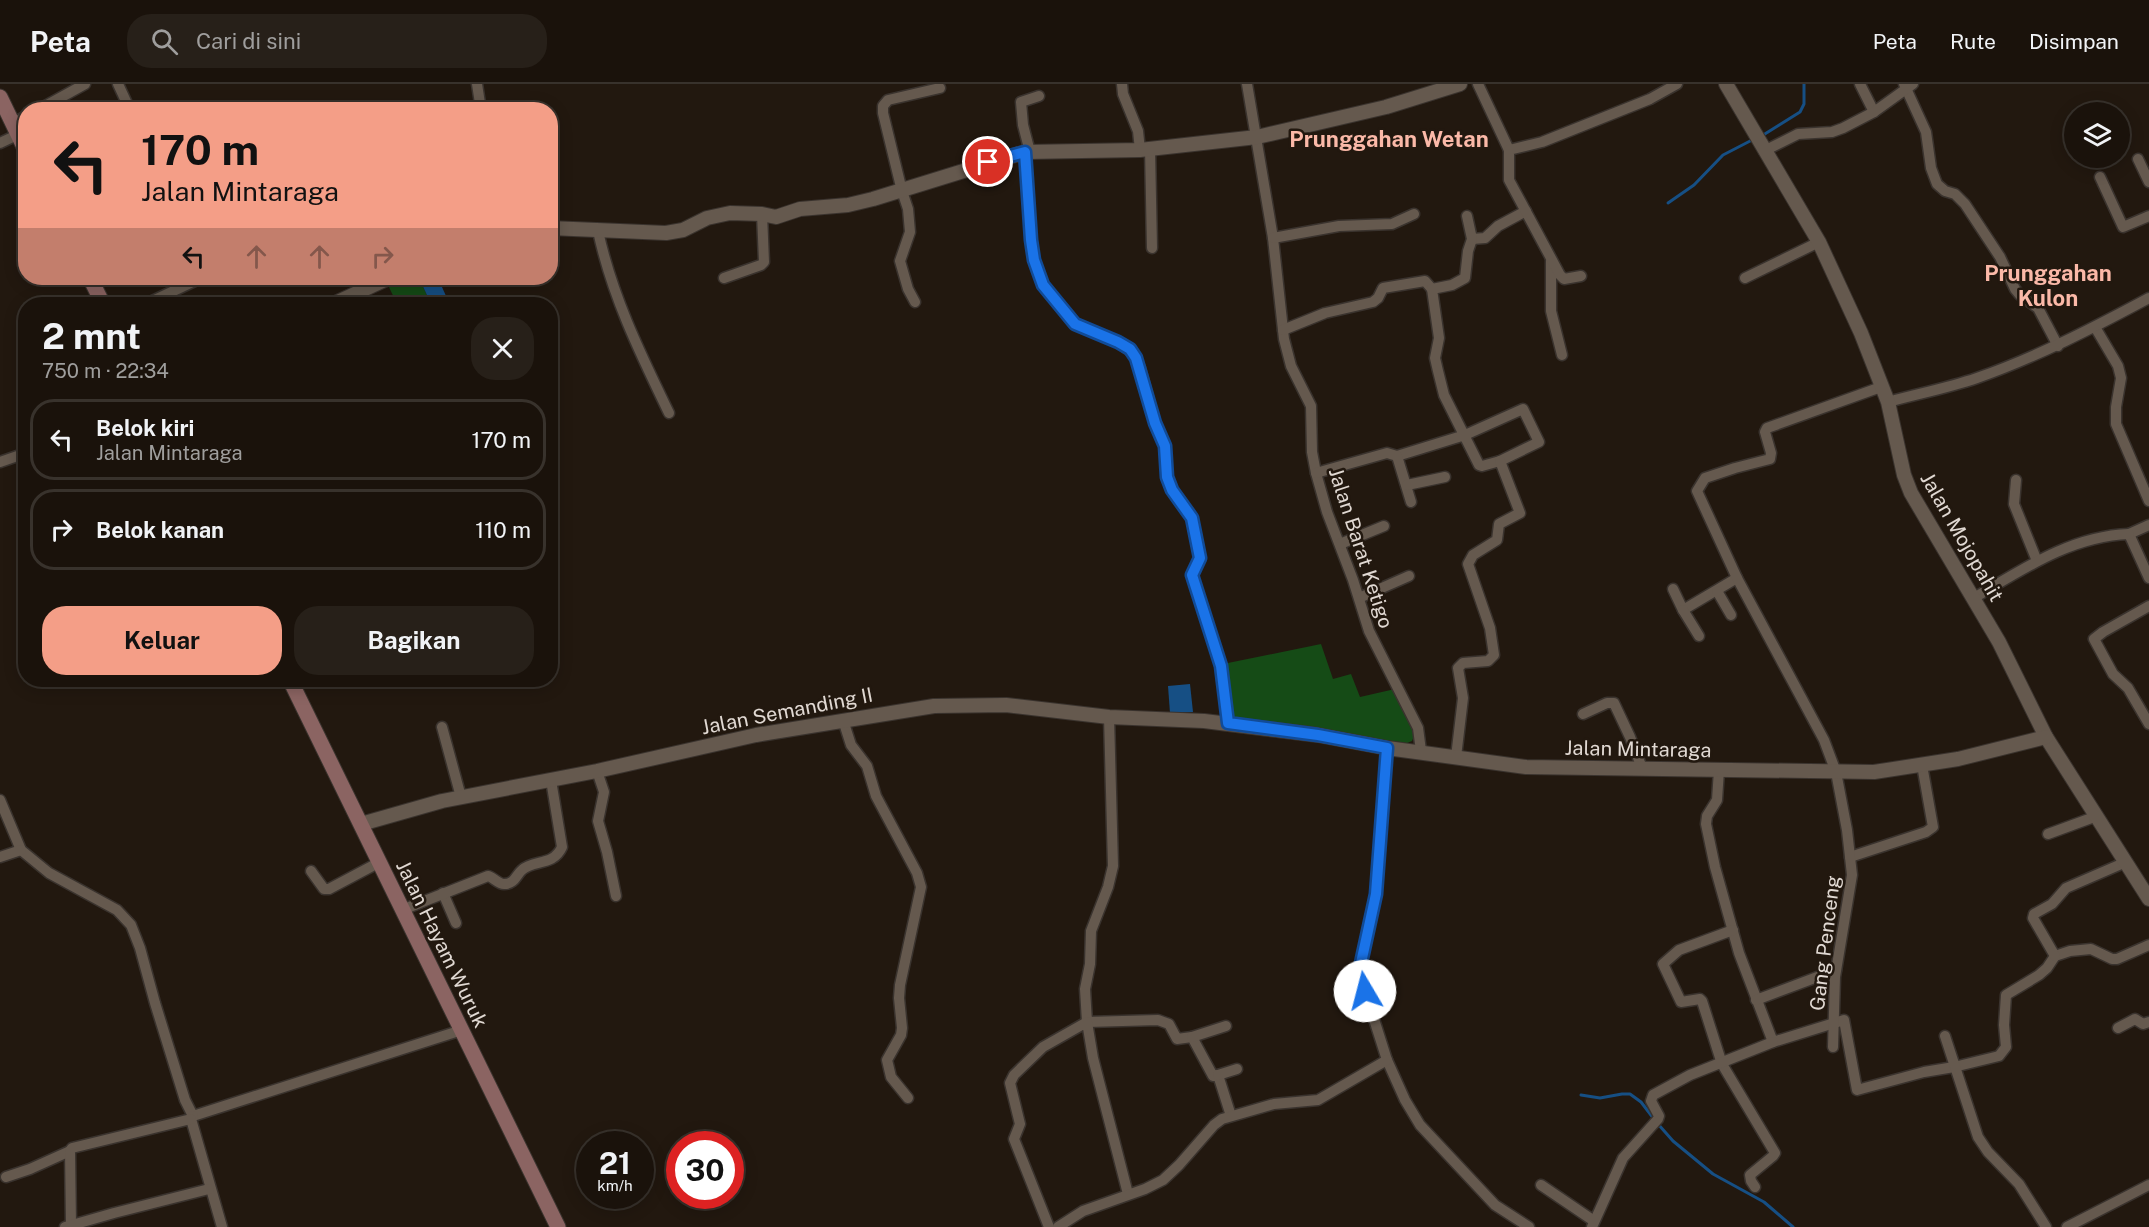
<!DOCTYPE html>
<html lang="id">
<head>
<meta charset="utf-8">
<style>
	:root { --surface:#1a120b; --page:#272019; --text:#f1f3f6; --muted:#9f9e9d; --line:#38322c; --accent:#f49e87 }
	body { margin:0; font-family:"Public Sans",sans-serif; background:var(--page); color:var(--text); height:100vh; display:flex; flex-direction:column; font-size:22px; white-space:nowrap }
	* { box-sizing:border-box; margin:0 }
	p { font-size:20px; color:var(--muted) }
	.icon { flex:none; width:33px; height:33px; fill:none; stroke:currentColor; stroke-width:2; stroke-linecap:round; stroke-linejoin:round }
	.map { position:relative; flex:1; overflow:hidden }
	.panel { position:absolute; left:18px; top:213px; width:540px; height:390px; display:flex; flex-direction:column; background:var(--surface); border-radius:24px; box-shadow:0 3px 15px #0003,0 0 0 2px var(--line) }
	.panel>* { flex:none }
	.banner { position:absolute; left:18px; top:18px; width:540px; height:183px; border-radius:24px; box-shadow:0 3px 15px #0003,0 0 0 2px var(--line); background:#f49e87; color:#111; overflow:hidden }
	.tools { position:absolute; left:2064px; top:18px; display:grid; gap:12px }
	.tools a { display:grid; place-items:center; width:66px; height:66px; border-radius:50%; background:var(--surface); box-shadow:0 3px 15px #0003,0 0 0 2px var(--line); font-size:30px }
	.speed { position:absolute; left:576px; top:1047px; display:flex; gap:12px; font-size:30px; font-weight:700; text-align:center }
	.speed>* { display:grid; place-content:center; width:78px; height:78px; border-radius:50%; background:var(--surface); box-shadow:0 3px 15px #0003,0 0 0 2px var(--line); line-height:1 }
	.speed small { font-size:15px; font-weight:400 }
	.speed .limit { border:9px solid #d22; background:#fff; color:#111 }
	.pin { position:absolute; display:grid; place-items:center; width:51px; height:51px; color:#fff; margin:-26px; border:3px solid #fff; border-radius:50%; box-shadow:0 2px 6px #0007 }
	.me { position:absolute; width:66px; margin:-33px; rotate:352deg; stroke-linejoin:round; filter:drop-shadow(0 0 4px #0008) }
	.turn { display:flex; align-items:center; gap:21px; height:126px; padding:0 24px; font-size:27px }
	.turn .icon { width:78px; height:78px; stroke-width:2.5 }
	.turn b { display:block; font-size:42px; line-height:51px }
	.lanes { display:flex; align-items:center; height:57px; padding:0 24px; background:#0003; justify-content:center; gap:30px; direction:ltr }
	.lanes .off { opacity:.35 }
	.round { display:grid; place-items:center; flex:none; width:63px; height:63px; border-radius:24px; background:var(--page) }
	.headline { display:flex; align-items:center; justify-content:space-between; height:102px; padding:0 24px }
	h1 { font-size:36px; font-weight:700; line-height:45px }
	.action { display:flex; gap:12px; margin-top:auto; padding:12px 24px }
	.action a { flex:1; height:69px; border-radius:24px; background:var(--accent); color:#111; font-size:24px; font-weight:700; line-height:69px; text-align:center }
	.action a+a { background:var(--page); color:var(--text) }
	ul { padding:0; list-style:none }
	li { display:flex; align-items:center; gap:18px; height:81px; margin:0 12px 9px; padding:0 12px; border:3px solid var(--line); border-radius:24px }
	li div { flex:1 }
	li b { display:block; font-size:22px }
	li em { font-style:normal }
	header { display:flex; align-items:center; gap:36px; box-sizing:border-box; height:84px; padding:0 30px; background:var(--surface); border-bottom:2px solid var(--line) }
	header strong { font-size:28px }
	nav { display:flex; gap:33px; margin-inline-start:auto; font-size:21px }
	.search { width:420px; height:54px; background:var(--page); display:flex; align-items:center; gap:15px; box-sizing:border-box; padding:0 21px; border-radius:24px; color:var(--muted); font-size:22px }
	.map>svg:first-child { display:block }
	.green { fill:#154b16 }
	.water { fill:#164f84 }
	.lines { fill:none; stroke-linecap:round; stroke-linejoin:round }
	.stream { stroke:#164f84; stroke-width:3 }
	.minor-casing { stroke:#3a332e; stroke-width:13 }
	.tertiary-casing { stroke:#3a332e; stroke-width:16 }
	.secondary-casing { stroke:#3a332e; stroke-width:17 }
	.minor { stroke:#65594e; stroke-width:10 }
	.tertiary { stroke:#65594e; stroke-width:14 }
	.secondary { stroke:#8b6462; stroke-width:15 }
	.route-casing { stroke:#114b97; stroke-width:15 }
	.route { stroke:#1a73e8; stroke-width:10 }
	.labels { text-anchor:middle; stroke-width:5; stroke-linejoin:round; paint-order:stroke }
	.street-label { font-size:20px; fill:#e1d9d3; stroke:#22180f }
	.quarter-label { font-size:22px; font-weight:bold; fill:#fbb9a8; stroke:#22180f }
</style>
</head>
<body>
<header>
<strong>Peta</strong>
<div class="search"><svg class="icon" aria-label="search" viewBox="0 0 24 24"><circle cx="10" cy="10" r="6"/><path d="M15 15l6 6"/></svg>Cari di sini</div>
<nav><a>Peta</a><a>Rute</a><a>Disimpan</a></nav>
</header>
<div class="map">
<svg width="2149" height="1143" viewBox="0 0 2149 1143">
	<rect width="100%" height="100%" fill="#22180f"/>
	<g class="green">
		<polygon points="403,194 419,194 431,220 397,220 388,201"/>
		<path d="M1321,560L1333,595L1351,590L1360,613L1395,605C1403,619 1420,641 1412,657L1407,659L1283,642L1231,637L1223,580Z"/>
	</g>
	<g class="water">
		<polygon points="427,194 438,194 446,212 431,220 420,196"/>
		<polygon points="1190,600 1193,628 1170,629 1168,602"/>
	</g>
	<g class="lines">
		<g class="stream">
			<polyline points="1760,53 1800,28 1804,20 1804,0"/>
			<polyline points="1668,119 1694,101 1723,71 1754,55"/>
			<polyline points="1581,1011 1600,1014 1622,1010 1630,1010 1641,1018 1654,1035"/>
			<polyline points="1658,1040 1673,1057 1713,1090 1764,1118 1793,1143"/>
		</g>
		<defs>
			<g id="minor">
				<polyline points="118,0 130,26"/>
				<polyline points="477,0 481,26"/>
				<polyline points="1122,0 1123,10 1138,47 1140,66"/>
				<polyline points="1247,0 1273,154 1284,255 1291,282 1311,322 1312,368 1316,389 1327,428 1353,496 1369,547 1418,644 1421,667"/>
				<polyline points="1478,0 1509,66"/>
				<polyline points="1860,0 1874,28"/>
				<polyline points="1904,0 1926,48 1931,84 1937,100 1945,107 1955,110 1965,120 2000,173 2015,205 2020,211 2038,224 2058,262"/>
				<polyline points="38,26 85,0"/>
				<polyline points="12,40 26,32"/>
				<polyline points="0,59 17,51"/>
				<polyline points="1150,65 1152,164"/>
				<polyline points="1764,67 1798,50 1832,48 1843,44 1874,28 1913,0"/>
				<polyline points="1025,68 1031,156 1034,176 1043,201 1075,240 1118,258 1133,269 1140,284 1155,339 1165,362 1167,393 1172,406 1192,434 1200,474 1192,491 1221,582 1228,639"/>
				<polyline points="1030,68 1023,41 1021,18 1039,12"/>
				<polyline points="2138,75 2149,98"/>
				<polyline points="2100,93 2123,143 2149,132"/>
				<path d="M598,147C612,212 640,269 669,329"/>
				<polyline points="1273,154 1339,142 1392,140 1414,130"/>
				<polyline points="1472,155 1485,154 1498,142 1526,127"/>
				<polyline points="1551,177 1551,227 1562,271"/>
				<polyline points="1581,192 1564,195 1560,191 1509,96 1509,66 1542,58 1650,15 1677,0"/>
				<polyline points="724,194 761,181 764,178 762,130"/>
				<polyline points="1745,194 1819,158"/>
				<polyline points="915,218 908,205 900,177 910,148 908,125 902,107 883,29 883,22 888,16 940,4"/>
				<polyline points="146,220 201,194"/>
				<polyline points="2095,243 2118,282 2121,294 2116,323 2116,340 2149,417"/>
				<polyline points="1283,246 1325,229 1373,218 1378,214 1383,204 1425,197 1432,205"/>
				<path d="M1888,318C1917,310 1948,304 1977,294C2037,273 2093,244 2149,214"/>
				<polyline points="1397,372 1465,351 1523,325 1539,358 1500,377 1482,382 1479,381 1444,311 1438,287 1435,274 1439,254 1432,205 1452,201 1465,194 1468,167 1472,155 1467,132"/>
				<polyline points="0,378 26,369"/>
				<polyline points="1316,389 1387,369 1397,372 1411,418"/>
				<polyline points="2016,396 2014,420 2037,477"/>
				<polyline points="1407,401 1445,393"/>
				<polyline points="2149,441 2129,450 2149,494"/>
				<polyline points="1340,460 1384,442"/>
				<polyline points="1673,505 1683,526 1737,494"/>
				<polyline points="1717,507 1731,531"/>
				<polyline points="1359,514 1409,492"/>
				<path d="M1974,514C2023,485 2071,452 2129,450"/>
				<polyline points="2149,522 2103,548 2094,555 2113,590 2128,604 2149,640"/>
				<polyline points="1683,526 1699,552"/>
				<polyline points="1583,630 1607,619 1614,619 1630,653 1642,684"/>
				<polyline points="1109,633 1113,782 1108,803 1091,847 1090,880 1085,905 1087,938 1158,936 1169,940 1177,955 1192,953 1213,992 1218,991 1231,1032"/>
				<polyline points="843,636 851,661 867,682 876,712 917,789 921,803 900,901 899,914 902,944 901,951 887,976 891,993 908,1014"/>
				<polyline points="442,643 461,713"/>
				<polyline points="1387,664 1376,810 1361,879 1365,907 1387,976 1405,1016 1420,1041 1495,1121 1529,1143"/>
				<polyline points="1456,673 1463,614 1458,584 1463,579 1488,577 1494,571 1490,544 1468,480 1473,471 1497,456 1499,440 1520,429 1500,377"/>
				<polyline points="1719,686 1717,716 1707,732 1706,740 1715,783 1739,869 1773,958 1844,936 1857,1006 1924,988 1954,983 1999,972 2006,963 2004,941 2006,911 2039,891 2047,884 2055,872 2070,867 2091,865 2112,875 2117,875 2149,861"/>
				<polyline points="597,687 604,708 598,737 607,768 616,812"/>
				<polyline points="0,716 21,766 49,789 117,826 131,841 140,864 155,919 185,1016 193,1032 462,946"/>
				<polyline points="2048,750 2097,732"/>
				<polyline points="0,773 21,766"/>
				<polyline points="1850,773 1926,748 1933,743 1922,681"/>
				<polyline points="311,787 324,805 329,805 378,779"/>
				<polyline points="443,809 456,839"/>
				<path d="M402,826L488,792C493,793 498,800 504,800C515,800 516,791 522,786C533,775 553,783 562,763L551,696"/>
				<polyline points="1733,846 1679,866 1663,880 1681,918 1700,915 1702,917 1722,980 1775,1069 1773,1072 1750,1091 1751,1097 1755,1103"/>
				<polyline points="2055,872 2033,834 2034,830 2052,820 2066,804 2126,778"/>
				<polyline points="1756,916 1836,886"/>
				<polyline points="2118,944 2135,935 2143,940 2149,938"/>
				<polyline points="1945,952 1978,1053 1988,1068 2019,1100 2046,1143"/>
				<polyline points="1192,953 1226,942"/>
				<polyline points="1833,963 1835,893 1852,791 1847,746 1836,688 1824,656 1737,494 1697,407 1705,394 1735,384 1770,375 1771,369 1765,348 1767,344 1881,303"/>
				<polyline points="1218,991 1237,985"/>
				<polyline points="193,1032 191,1035 222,1143"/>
				<polyline points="6,1093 30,1085 70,1067"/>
				<polyline points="1541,1101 1594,1137"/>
				<polyline points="71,1141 70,1067 72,1064 191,1035"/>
				<polyline points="65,1143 114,1129 209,1105"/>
				<polyline points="1049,1143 1014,1055 1020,1040 1010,999 1014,991 1043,963 1087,938 1093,974 1128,1110"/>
				<polyline points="1058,1143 1083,1127 1145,1105 1163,1096 1179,1081 1214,1041 1222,1035 1274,1020 1318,1016 1387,976"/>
				<polyline points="1592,1143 1623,1074 1658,1035 1659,1032 1651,1017 1653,1011 1690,991 1773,958"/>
				<polyline points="2067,1143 2149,1101"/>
			</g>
			<g id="tertiary">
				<polyline points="1726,0 1819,158 1861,249 1888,318 1904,391 1911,409 1999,558 2046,653 2149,815"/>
				<polyline points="550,144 666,149 683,146 707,134 730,129 762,130 776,133 800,125 848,121 873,115 1025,68 1140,66 1257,53 1386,23 1460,0"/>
				<polyline points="333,220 389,194"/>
				<polyline points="361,740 442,717 597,687 756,651 934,622 1006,621 1109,633 1204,637 1318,651 1387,664 1526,683 1874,688 1958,675 2046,653"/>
			</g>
			<g id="secondary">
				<polyline points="0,13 26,67"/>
				<polyline points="90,194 103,220"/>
				<polyline points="290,596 558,1143"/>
			</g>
		</defs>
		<use href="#minor" class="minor-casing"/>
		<use href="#tertiary" class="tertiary-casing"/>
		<use href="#secondary" class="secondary-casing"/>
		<use href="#minor" class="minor"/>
		<use href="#tertiary" class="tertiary"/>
		<use href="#secondary" class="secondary"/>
	</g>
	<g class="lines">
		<defs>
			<polyline id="route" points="988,78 1025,68 1031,156 1034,176 1043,201 1075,240 1118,258 1130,265 1136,274 1155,339 1165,362 1167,393 1172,406 1192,434 1200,474 1192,491 1221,582 1228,639 1318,651 1387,664 1376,810 1361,879 1365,907"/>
		</defs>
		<use href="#route" class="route-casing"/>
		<use href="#route" class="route"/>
	</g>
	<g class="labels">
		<g class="street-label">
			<text transform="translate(1962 453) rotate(60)" y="7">Jalan Mojopahit</text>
			<text transform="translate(1361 464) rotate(72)" y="7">Jalan Barat Ketigo</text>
			<text transform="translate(787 627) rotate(-11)" y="7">Jalan Semanding II</text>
			<text transform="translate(1638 665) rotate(1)" y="7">Jalan Mintaraga</text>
			<text transform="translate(1825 859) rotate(-83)" y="7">Gang Penceng</text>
			<text transform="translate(442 860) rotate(64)" y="7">Jalan Hayam Wuruk</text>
		</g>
		<g class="quarter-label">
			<text x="1389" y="63">Prunggahan Wetan</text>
			<text x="2048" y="197">Prunggahan<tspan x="2048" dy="25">Kulon</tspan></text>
		</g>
	</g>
</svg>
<div class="tools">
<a><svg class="icon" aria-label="layers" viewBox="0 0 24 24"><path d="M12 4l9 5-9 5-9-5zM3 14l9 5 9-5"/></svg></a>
</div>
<div class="speed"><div>21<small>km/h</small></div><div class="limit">30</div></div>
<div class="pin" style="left:988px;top:78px;background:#d93025"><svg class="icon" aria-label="arrive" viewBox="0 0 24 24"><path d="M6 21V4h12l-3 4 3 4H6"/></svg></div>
<svg class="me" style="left:1365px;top:907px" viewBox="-20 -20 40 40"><circle r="19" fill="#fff"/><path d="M0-13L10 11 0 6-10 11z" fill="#1a73e8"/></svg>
<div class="banner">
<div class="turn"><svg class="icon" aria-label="left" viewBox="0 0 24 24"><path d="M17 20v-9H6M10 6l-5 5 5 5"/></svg><div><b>170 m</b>Jalan Mintaraga</div></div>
<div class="lanes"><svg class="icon" aria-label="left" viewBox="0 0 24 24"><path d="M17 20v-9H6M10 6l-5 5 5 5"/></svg><svg class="icon off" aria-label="ahead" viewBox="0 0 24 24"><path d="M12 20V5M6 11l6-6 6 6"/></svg><svg class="icon off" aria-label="ahead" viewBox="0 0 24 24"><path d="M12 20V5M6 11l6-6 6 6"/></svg><svg class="icon off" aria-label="right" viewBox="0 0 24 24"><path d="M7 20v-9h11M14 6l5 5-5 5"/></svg></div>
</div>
<section class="panel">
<div class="headline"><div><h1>2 mnt</h1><p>750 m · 22:34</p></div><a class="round"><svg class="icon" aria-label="close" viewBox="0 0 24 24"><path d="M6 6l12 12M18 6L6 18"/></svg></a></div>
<ul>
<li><svg class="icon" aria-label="left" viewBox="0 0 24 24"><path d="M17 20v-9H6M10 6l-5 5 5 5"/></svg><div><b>Belok kiri</b><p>Jalan Mintaraga</p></div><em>170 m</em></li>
<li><svg class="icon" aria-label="right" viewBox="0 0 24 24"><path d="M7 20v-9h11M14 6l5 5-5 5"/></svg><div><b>Belok kanan</b></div><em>110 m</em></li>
</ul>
<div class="action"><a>Keluar</a><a>Bagikan</a></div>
</section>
</div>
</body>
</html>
